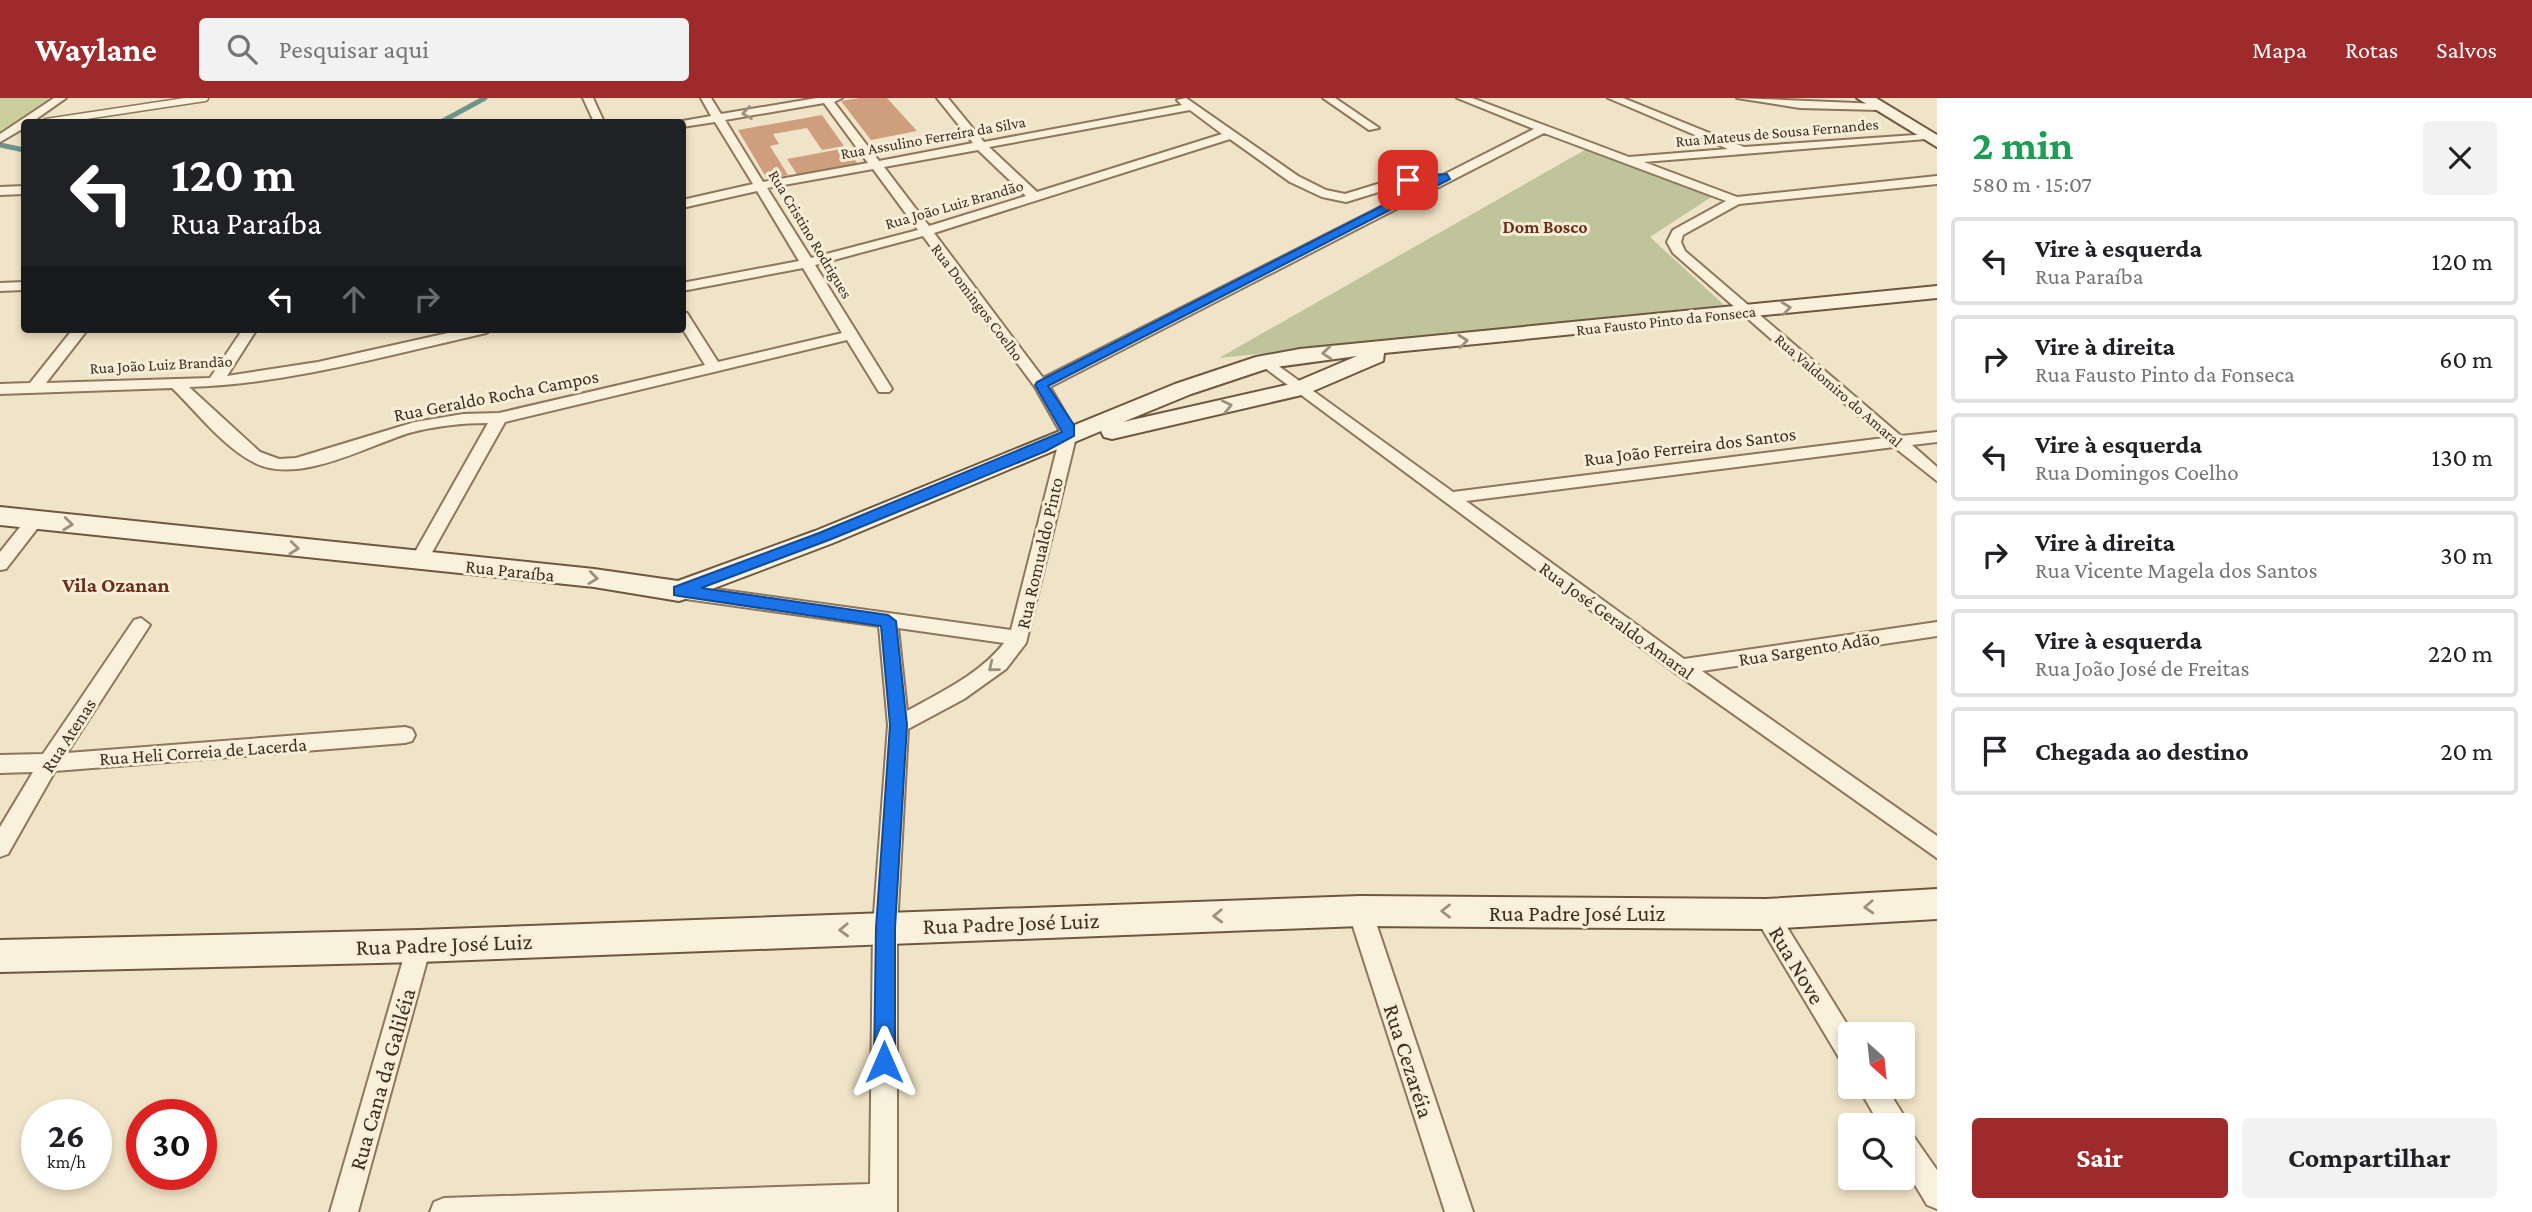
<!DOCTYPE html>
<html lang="pt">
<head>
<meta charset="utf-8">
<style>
	:root { --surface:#fff; --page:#f2f2f2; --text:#202124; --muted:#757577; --line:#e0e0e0; --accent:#9e2a2b }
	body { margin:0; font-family:"Crimson Pro",serif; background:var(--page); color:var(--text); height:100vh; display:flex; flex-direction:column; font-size:26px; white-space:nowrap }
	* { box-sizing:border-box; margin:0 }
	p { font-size:23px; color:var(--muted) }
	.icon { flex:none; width:38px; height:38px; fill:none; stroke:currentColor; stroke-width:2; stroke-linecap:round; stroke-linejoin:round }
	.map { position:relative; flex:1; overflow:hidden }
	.panel { display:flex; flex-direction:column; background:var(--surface); width:595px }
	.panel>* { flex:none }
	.guide { position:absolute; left:21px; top:21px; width:665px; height:214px; border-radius:7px; box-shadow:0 4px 10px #0003; background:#202124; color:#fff; overflow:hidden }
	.needle { width:46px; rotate:153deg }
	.controls { position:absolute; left:1838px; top:924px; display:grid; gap:14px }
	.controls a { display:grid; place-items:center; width:77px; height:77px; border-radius:7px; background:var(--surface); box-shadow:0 4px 10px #0003; font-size:35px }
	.speed { position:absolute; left:21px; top:1001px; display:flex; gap:14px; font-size:35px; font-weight:700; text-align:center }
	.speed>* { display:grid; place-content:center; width:91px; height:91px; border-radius:50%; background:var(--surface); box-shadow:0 4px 10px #0003; line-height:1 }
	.speed small { font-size:18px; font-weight:400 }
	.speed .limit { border:10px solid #d22; background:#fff; color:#111 }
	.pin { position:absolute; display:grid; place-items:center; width:60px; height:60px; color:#fff; margin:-30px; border-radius:14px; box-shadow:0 4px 10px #0006 }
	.me { position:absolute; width:77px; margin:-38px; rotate:0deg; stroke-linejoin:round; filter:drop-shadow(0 0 5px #0008) }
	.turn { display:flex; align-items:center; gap:24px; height:147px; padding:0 35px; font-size:32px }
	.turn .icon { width:91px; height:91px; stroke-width:2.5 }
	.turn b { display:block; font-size:49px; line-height:60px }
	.lanes { display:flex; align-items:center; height:66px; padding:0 35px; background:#0003; justify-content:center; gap:35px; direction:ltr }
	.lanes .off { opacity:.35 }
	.round { display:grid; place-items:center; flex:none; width:74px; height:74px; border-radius:7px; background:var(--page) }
	.head { display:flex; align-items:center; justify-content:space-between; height:119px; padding:0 35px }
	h1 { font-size:42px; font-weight:700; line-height:52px; color:#1e9e55 }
	.action { display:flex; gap:14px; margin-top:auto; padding:14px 35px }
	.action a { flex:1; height:80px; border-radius:7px; background:var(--accent); color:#fff; font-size:28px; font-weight:700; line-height:80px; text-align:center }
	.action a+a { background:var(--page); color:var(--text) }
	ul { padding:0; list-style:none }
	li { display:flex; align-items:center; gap:21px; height:88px; margin:0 14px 10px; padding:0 21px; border:4px solid var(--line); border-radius:7px }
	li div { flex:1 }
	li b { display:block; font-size:26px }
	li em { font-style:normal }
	header { display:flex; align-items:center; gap:42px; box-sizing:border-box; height:98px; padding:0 35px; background:var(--accent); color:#fff }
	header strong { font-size:33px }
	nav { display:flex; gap:38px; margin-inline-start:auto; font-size:24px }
	.search { width:490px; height:63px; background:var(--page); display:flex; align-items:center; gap:18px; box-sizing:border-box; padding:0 24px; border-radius:7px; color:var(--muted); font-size:26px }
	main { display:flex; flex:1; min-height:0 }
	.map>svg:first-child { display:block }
	.green { fill:#c9cf9b }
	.cemetery { fill:#bfc49a }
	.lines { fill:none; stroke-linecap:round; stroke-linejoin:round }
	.stream { stroke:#6f938a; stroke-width:5 }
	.building { fill:#cf9f7d }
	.lane-casing { stroke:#8d765c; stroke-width:9 }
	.street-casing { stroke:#8d765c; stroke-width:4 }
	.secondary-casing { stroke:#6f573f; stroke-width:4 }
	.lane { stroke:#faf1dc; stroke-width:6 }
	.street { fill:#faf1dc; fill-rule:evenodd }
	.secondary { fill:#faf1dc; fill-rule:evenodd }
	.oneway { stroke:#9c907e }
	.route { fill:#1a73e8; stroke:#114b97; stroke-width:2 }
	.labels { text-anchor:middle; stroke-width:6; stroke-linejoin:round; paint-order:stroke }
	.far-street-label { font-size:16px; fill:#3d2e20; stroke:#f7eed8 }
	.far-neighbourhood-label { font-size:18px; font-weight:bold; fill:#6b2e1e; stroke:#f7eed8 }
	.street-label { font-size:19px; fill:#3d2e20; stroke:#f7eed8 }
	.neighbourhood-label { font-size:21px; font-weight:bold; fill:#6b2e1e; stroke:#f7eed8 }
	.near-street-label { font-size:23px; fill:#3d2e20; stroke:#f7eed8 }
</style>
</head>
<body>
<header>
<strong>Waylane</strong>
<div class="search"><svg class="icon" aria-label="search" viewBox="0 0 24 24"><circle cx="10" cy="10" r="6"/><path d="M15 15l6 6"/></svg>Pesquisar aqui</div>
<nav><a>Mapa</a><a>Rotas</a><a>Salvos</a></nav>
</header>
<main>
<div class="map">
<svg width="1937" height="1114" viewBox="0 0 1937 1114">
	<rect width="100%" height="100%" fill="#f0e4c8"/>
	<polygon class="green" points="0,0 50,0 0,33"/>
	<polygon class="cemetery" points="1590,49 1713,98 1650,139 1724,207 1219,260"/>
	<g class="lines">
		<g class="stream">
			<polyline points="441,24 485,0"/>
			<polyline points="0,47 24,52"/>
		</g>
	</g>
	<g class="building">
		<polygon points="860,0 887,0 917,33 871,42 841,3"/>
		<polygon points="822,17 844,48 822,52 807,30 773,36 779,46 770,48 788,77 767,81 738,32"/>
		<polygon points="846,50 858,66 798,78 787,61"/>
	</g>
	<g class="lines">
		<defs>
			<polyline id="lane" points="46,24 205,0"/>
			<g id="street">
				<polygon points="54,0 66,0 32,24 24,24 24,30 0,44 0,36"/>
				<polygon points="583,0 593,0 604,24 594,24"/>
				<path d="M701,0H711L721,16L817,0H842L834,4L879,63L973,45L937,0H948L984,44L1182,7L1177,2L1186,0L1298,78L1326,92L1345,96L1394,81L1443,77L1534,31L1457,0H1472L1629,59L1728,51L1608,0H1623L1744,49L1930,36L1932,38L1926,41L1644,64L1737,99L1937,78V86L1739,106L1683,137L1681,144L1685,153L1901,338L1937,334V344L1912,347L1937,369V383L1894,349L1466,403L1684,561L1937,524V538L1702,573L1937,738V760L1674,574L1257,264L1264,260L1269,261L1453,394L1884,340L1673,155L1667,144L1673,132L1726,103L1544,35L1050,289L1077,335L1026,545L1006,571L964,601L908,631L897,830V1114H430L434,1104L444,1100L870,1086L873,830L888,627L879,528L679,500L670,493L679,486L1011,532L1061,335L1035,289L923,138L815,167L892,291L889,294H879L847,242L505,324L425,467L419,469L410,463L488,325C462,325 435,328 409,335C367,348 299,387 255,365C223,349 198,315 172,290L0,296V286L30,285L73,231H88L46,285L210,280L243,231H257L227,278L318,264L466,231H493L486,235C389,257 289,286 189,289L260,354L279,361L296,360L415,324L463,316L499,315L705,267L682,230V214L687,215L718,264L842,235L803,170L682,193V185L799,163L757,93L682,110V102L753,86L715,24L682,29V24H677L711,18ZM824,5L868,65L763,84L725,22ZM1190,12L1222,36L1037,94L989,49ZM1230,41L1290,84L1322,99L1346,104L1395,89L1428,85L1043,280L934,135ZM978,52L1026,98L929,128L884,69ZM873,71L918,132L811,160L767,90ZM898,530L1004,545C980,576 941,594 907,613Z"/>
				<polygon points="1323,0 1335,0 1379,30 1369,32"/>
				<polygon points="1737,0 1879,6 1885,9 1879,12 1800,10"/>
				<polygon points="24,88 24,96 0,97 0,89"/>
				<polygon points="24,184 24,192 0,193 0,185"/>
				<polygon points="34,417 43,423 40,427 6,471 0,472 0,454 28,419"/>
				<polygon points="141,520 150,527 67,655 405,629 412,631 415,637 412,643 405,645 55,673 8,756 0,759 0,729 33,674 0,675 0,657 43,656 134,522"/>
				<polygon points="1360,802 1368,806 1372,813 1473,1114 1445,1114 1348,813 1352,806"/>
				<polygon points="1766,805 1774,808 1853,936 1850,936 1850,966 1841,963 1758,824 1754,816 1758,808"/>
				<polygon points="419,837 427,840 431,848 358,1114 330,1114 407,848 411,840"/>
				<polygon points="1858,989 1886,989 1904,1018 1907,1029 1937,1072 1937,1111 1927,1107 1902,1065 1902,1027 1880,1027"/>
			</g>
			<g id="secondary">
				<polygon points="1857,0 1876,0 1937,37 1937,49"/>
				<path d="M1937,188V200L1384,255L1383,263L1306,296L1112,341L1104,339L1101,333L833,445L688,500L679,503L594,489L0,427V409L594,471L678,483L815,433L1175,286L1256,259L1300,251ZM1357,258L1291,286L1123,324L1191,296L1269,270Z"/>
				<polygon points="1937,791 1937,821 1766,831 1360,828 419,864 0,874 0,842 419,832 1360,798 1766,801"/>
			</g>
		</defs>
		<use href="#lane" class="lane-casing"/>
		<use href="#street" class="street-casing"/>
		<use href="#secondary" class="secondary-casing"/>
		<use href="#lane" class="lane"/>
		<use href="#street" class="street"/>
		<use href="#secondary" class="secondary"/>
	</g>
	<defs><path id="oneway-chevron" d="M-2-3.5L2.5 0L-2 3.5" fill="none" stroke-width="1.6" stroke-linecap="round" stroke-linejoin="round" transform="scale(1.75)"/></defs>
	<g class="oneway">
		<use href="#oneway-chevron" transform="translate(747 15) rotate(171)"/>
		<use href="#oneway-chevron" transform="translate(1786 210) rotate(-6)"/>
		<use href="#oneway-chevron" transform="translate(1463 243) rotate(-6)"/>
		<use href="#oneway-chevron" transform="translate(1327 255) rotate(175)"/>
		<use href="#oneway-chevron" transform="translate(1227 308) rotate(-13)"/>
		<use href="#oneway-chevron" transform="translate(68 426) rotate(6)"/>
		<use href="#oneway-chevron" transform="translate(294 450) rotate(6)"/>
		<use href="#oneway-chevron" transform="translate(593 480) rotate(7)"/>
		<use href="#oneway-chevron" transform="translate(993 569) rotate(141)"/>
		<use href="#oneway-chevron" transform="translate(1869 809) rotate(177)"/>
		<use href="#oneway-chevron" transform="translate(1446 813) rotate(-180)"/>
		<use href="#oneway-chevron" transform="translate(1218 818) rotate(178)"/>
		<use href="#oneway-chevron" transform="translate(844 832) rotate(178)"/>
	</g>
	<polygon class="route" points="1447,76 1450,81 1048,288 1074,327 1074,338 1046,353 829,442 701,490 888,517 896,523 907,627 895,830 895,964 892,972 884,975 877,972 874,964 876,830 890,627 881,528 679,498 674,497 674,489 819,435 1062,334 1035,287 1037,284 1431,83 1408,85 1404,80"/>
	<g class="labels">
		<g class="far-street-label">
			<text transform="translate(1777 34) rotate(-5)" y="6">Rua Mateus de Sousa Fernandes</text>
			<text transform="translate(933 39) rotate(-10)" y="6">Rua Assulino Ferreira da Silva</text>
			<text transform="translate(954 106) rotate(-16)" y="6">Rua João Luiz Brandão</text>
			<text transform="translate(811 136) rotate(59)" y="6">Rua Cristino Rodrigues</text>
			<text transform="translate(978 204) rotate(53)" y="6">Rua Domingos Coelho</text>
			<text transform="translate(1666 222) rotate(-6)" y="6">Rua Fausto Pinto da Fonseca</text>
			<text transform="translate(161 266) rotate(-3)" y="6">Rua João Luiz Brandão</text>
			<text transform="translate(1839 292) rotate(41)" y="6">Rua Valdomiro do Amaral</text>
		</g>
		<g class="far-neighbourhood-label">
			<text x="1545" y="135">Dom Bosco</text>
		</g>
		<g class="street-label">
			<text transform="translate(496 297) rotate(-11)" y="7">Rua Geraldo Rocha Campos</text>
			<text transform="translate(1690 348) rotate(-7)" y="7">Rua João Ferreira dos Santos</text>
			<text transform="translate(1039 455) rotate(-77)" y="7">Rua Romualdo Pinto</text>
			<text transform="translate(510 472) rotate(6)" y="7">Rua Paraíba</text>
			<text transform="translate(1617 522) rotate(36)" y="7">Rua José Geraldo Amaral</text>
			<text transform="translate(1809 550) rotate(-9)" y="7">Rua Sargento Adão</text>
			<text transform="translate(68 637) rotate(-57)" y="7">Rua Atenas</text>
			<text transform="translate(203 653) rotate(-4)" y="7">Rua Heli Correia de Lacerda</text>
		</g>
		<g class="neighbourhood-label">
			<text x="116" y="494">Vila Ozanan</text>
		</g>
		<g class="near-street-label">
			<text x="1577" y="823">Rua Padre José Luiz</text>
			<text transform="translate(1011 825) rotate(-2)" y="8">Rua Padre José Luiz</text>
			<text transform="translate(444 846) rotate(-2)" y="8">Rua Padre José Luiz</text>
			<text transform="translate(1797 867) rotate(59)" y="8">Rua Nove</text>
			<text transform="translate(1409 963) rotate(72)" y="8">Rua Cezaréia</text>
			<text transform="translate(382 981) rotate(-74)" y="8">Rua Cana da Galiléia</text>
		</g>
	</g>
</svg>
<div class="controls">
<a><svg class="needle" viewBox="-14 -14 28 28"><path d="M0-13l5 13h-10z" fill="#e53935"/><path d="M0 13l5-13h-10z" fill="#757577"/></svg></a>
<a><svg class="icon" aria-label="search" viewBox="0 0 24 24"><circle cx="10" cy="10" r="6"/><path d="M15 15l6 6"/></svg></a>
</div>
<div class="speed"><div>26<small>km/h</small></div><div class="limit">30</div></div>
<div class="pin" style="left:1408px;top:82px;background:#d93025"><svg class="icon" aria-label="arrive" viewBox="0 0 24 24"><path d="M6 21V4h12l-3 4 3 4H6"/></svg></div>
<svg class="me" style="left:884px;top:964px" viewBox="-20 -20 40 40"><path d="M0-17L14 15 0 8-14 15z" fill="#1a73e8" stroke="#fff" stroke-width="4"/></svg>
<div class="guide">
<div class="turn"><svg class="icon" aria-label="left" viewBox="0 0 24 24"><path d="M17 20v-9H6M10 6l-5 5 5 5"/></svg><div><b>120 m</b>Rua Paraíba</div></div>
<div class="lanes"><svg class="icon" aria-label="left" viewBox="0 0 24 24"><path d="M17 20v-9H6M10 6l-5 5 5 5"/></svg><svg class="icon off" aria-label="ahead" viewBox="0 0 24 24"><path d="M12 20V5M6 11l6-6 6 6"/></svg><svg class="icon off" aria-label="right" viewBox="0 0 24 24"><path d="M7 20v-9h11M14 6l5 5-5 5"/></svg></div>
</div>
</div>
<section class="panel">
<div class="head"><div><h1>2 min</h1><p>580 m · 15:07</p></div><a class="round"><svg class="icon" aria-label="close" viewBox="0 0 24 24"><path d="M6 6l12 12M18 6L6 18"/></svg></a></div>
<ul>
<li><svg class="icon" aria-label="left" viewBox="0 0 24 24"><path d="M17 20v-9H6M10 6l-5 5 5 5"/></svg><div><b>Vire à esquerda</b><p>Rua Paraíba</p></div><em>120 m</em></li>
<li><svg class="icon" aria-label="right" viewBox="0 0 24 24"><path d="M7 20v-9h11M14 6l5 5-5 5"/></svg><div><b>Vire à direita</b><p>Rua Fausto Pinto da Fonseca</p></div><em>60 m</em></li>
<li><svg class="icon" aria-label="left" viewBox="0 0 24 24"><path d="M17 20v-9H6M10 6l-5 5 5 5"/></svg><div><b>Vire à esquerda</b><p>Rua Domingos Coelho</p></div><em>130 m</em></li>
<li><svg class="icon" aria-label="right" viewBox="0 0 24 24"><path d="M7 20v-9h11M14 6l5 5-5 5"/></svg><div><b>Vire à direita</b><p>Rua Vicente Magela dos Santos</p></div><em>30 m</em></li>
<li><svg class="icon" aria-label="left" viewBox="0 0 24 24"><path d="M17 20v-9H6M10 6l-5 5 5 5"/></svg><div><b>Vire à esquerda</b><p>Rua João José de Freitas</p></div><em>220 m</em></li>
<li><svg class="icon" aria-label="arrive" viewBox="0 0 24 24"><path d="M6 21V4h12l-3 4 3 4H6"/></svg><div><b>Chegada ao destino</b></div><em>20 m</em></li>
</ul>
<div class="action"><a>Sair</a><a>Compartilhar</a></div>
</section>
</main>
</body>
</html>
